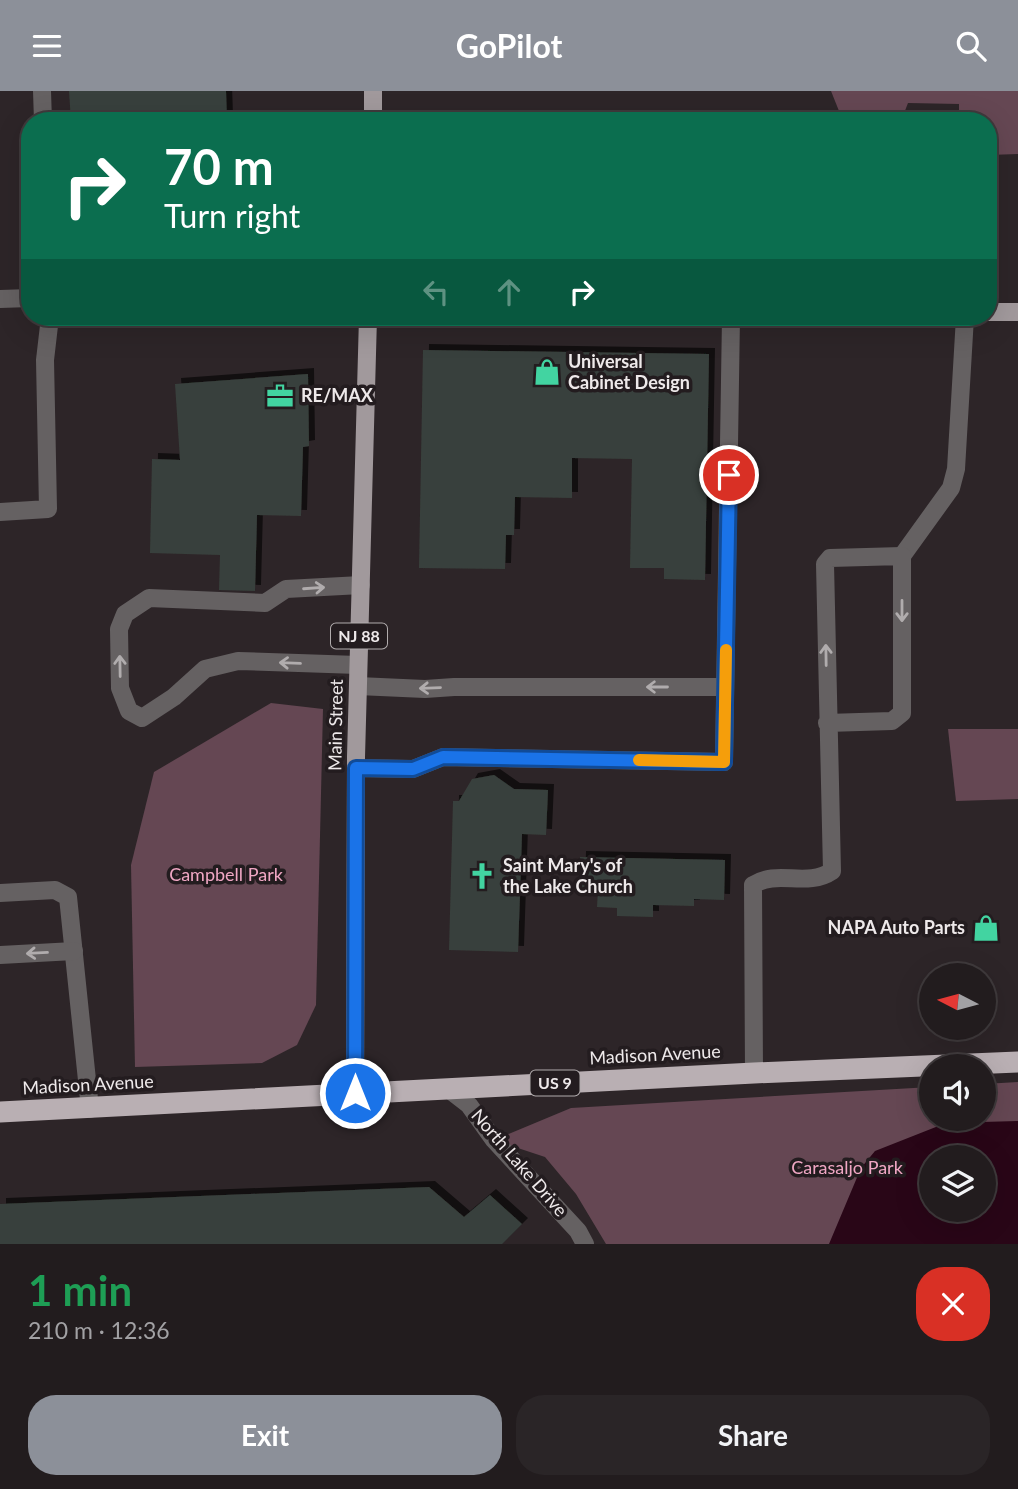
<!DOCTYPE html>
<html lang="en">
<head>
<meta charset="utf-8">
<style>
	:root { --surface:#221c1e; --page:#2a2527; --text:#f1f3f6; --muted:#a2a1a4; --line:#3f3a3c; --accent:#8c9099 }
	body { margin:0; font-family:Lato,sans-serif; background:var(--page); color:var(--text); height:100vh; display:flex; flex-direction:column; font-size:26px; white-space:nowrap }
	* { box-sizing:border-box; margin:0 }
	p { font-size:23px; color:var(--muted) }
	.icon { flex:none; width:38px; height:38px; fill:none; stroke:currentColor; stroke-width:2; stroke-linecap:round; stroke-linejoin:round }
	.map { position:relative; height:1153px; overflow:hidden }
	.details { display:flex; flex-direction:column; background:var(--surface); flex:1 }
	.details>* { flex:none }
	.banner { position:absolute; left:21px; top:21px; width:976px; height:214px; border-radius:28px; box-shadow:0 7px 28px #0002,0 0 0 2px var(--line); background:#0b6e4f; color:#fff; overflow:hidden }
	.needle { width:46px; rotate:276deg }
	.buttons { position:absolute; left:919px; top:872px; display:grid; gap:14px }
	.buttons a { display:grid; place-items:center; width:77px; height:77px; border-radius:50%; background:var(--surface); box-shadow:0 7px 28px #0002,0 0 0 2px var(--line); font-size:35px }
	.pin { position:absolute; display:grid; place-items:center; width:60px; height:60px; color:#fff; margin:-30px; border:4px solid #fff; border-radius:50%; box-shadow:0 2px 7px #0007 }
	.me { position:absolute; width:77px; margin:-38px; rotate:0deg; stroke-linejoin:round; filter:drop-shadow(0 0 5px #0008) }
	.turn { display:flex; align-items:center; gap:24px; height:147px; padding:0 28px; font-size:32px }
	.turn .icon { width:91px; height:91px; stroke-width:2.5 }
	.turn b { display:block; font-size:49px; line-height:60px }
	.lanes { display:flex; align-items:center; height:66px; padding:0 28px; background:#0003; justify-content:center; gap:35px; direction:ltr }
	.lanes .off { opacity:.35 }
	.round { display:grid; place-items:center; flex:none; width:74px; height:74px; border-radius:28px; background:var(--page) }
	.summary { display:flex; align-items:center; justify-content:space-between; height:119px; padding:0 28px }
	h1 { font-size:42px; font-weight:700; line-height:52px; color:#1e9e55 }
	.primary-button { display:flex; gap:14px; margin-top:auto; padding:14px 28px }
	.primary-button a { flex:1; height:80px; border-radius:28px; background:var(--accent); color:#fff; font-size:28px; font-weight:700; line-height:80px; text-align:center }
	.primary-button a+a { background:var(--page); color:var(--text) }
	header { display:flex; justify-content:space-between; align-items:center; height:91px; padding:0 28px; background:var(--accent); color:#fff; font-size:32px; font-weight:700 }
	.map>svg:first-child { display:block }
	.green { fill:#654753; fill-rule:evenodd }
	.water { fill:#290617; fill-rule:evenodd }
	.building { fill:#38403c; filter:url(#shadow) }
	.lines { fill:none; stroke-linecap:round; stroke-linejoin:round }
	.minor { stroke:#656162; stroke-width:18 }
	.major { stroke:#a1999c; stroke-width:18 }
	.highway { stroke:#b9afb3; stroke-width:21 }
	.oneway { stroke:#b0acad }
	.route-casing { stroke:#114b97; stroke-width:18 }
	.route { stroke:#1a73e8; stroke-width:12 }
	.slow { stroke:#f59e0b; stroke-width:12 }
	.labels { text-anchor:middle; stroke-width:7; stroke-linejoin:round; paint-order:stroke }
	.shield { fill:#231c1f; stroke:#b1acad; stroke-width:2 }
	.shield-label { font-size:16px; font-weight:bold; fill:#eee9ea }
	.poi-label { font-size:18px; font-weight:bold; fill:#eee9ea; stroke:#231c1f; text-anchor:start }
	.street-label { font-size:18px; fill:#eee9ea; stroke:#231c1f }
	.park-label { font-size:18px; fill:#f0a7c4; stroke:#231c1f }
</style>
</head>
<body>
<header><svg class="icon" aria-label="menu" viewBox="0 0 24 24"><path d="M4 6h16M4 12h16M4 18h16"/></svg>GoPilot<svg class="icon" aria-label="search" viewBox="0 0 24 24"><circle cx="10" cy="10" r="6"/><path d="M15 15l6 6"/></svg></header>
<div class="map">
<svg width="1018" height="1153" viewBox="0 0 1018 1153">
	<defs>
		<filter id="shadow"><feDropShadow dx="6" dy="-6" stdDeviation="0" flood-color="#0009"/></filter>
	</defs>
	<rect width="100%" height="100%" fill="#2d2528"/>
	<g class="green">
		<polygon points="831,0 1018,0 1018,63 989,64 989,30 959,30 959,13 908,12 901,30 843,30"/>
		<polygon points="271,612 323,618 316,914 297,954 262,972 135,976 131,774 154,681"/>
		<polygon points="948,638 1018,638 1018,708 956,710"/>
		<path d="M1018,991V1153H606L576,1103L545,1066L494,1049L571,1017L931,996V1027H984V993ZM931,1066H984V1118H931Z"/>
	</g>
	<path class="water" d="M1018,1030V1153H829L861,1077L875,1060L946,1032ZM931,1066H984V1118H931Z"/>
	<g class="building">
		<polygon points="69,0 226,0 227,30 71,30"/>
		<polygon points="423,259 709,263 705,489 664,488 664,477 630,477 632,368 572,367 572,407 515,406 514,444 506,444 505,478 419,477"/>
		<polygon points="308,283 309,355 303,356 301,425 257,424 255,500 219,499 220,464 150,462 152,368 180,369 175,293"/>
		<polygon points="494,684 514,698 548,699 546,744 522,743 518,861 449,859 453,710 459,710 472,688"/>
		<polygon points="580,766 725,769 724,809 694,808 694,815 653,814 653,826 617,825 617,817 597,816 598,799 579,799"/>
		<polygon points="429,1096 464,1126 490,1104 522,1133 502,1153 0,1153 0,1113"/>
	</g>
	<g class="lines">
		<g class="minor">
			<polyline points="42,0 43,30"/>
			<polyline points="0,208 30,207"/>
			<polyline points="0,421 48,418 45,269 50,226"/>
			<polyline points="902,465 951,397 956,378 965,226"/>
			<polyline points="358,574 238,570 205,578 174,606 142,627 129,620 120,597 119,538 125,523 149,507 265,512 286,498 361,494"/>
			<polyline points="358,595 425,598 454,596 725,596"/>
			<polyline points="356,677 413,678 443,666 724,671 731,226"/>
			<polyline points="0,802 55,799 68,806 90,1018"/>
			<polyline points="0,864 74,860"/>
			<path d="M754,982L753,794C777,778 807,797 832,780L825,473L830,467L902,465V622L892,630L827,632"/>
			<polyline points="447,997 469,1014 494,1049 578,1140 585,1153"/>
		</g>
		<g class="major">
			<polyline points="373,30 373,0"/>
			<polyline points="989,221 1018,221"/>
			<polyline points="355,1002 356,666 368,226"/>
		</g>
		<polyline class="highway" points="0,1021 754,982 1018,971"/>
	</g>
	<defs><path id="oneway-shaft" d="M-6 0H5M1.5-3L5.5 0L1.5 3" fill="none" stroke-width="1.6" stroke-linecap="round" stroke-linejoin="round" transform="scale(1.75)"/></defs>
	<g class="oneway">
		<use href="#oneway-shaft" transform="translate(314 497) rotate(-4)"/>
		<use href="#oneway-shaft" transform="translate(902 520) rotate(90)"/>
		<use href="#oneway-shaft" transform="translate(826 564) rotate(-91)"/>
		<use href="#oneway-shaft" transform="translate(290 572) rotate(-178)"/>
		<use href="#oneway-shaft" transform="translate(120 575) rotate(-91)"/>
		<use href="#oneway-shaft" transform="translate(657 596) rotate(-180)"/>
		<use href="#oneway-shaft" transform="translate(430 597) rotate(178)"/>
		<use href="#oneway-shaft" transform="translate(37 862) rotate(177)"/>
	</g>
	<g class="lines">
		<defs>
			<polyline id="route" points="355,1002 356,677 413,678 443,666 724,671 729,384"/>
		</defs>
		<use href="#route" class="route-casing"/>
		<use href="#route" class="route"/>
		<polyline class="slow" points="639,669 724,671 726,559"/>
	</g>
	<defs>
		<symbol id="shop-bare" viewBox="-9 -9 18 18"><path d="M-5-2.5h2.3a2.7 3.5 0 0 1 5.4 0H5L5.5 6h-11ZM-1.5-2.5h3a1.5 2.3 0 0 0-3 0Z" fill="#42d4a1" stroke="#231c1f" stroke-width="2.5" paint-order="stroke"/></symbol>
		<symbol id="office-bare" viewBox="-9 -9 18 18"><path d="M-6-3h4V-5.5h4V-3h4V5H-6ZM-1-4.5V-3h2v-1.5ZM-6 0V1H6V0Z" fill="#42d4a1" stroke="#231c1f" stroke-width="2.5" paint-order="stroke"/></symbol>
		<symbol id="church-bare" viewBox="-9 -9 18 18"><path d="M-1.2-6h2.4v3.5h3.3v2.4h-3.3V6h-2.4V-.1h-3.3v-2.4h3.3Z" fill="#42d4a1" stroke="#231c1f" stroke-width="2.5" paint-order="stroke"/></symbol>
	</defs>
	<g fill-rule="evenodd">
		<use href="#shop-bare" x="528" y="262" width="38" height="38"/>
		<use href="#office-bare" x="261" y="286" width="38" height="38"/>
		<use href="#church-bare" x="463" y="766" width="38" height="38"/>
		<use href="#shop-bare" x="967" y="818" width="38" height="38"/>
	</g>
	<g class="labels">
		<g class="shield">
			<rect x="331" y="532.5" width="56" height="25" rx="5"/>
			<rect x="530.5" y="979.5" width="49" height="25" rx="5"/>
		</g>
		<g class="shield-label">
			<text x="359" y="551">NJ 88</text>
			<text x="555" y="998">US 9</text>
		</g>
		<g class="poi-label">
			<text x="568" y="277">Universal<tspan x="568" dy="21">Cabinet Design</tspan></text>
			<text x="301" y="311">RE/MAX</text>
			<text x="503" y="781">Saint Mary's of<tspan x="503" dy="21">the Lake Church</tspan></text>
			<text x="965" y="843" text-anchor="end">NAPA Auto Parts</text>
		</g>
		<g class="street-label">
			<text transform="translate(336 634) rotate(-89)" y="6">Main Street</text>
			<text transform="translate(655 964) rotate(-3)" y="6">Madison Avenue</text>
			<text transform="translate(88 994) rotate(-3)" y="6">Madison Avenue</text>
			<text transform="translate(519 1072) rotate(49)" y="6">North Lake Drive</text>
		</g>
		<g class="park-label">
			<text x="226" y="790">Campbell Park</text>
			<text x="847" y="1083">Carasaljo Park</text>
		</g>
	</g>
</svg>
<div class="buttons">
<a><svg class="needle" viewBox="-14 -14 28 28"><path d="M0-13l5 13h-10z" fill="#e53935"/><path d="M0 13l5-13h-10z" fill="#a2a1a4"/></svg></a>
<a><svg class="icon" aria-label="sound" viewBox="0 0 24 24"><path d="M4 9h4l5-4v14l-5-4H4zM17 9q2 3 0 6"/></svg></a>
<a><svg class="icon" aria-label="layers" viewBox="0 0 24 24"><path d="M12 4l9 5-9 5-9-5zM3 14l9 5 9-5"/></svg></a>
</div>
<div class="pin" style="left:729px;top:384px;background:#d93025"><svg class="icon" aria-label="arrive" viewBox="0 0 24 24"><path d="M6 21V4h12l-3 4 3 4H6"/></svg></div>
<svg class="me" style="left:355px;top:1002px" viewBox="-20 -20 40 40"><circle r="17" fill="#1a73e8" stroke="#fff" stroke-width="3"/><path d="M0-11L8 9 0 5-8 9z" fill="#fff"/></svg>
<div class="banner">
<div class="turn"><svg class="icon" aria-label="right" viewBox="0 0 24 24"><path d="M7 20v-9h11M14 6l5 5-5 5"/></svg><div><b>70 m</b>Turn right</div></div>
<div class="lanes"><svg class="icon off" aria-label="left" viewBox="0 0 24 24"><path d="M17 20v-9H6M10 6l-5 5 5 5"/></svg><svg class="icon off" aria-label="ahead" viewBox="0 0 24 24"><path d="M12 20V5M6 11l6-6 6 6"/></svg><svg class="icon" aria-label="right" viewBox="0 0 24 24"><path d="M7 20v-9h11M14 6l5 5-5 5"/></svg></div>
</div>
</div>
<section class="details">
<div class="summary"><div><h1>1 min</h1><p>210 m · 12:36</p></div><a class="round" style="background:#d93025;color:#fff"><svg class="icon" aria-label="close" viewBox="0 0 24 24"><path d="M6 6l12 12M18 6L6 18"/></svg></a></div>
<div class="primary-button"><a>Exit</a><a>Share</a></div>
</section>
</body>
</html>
